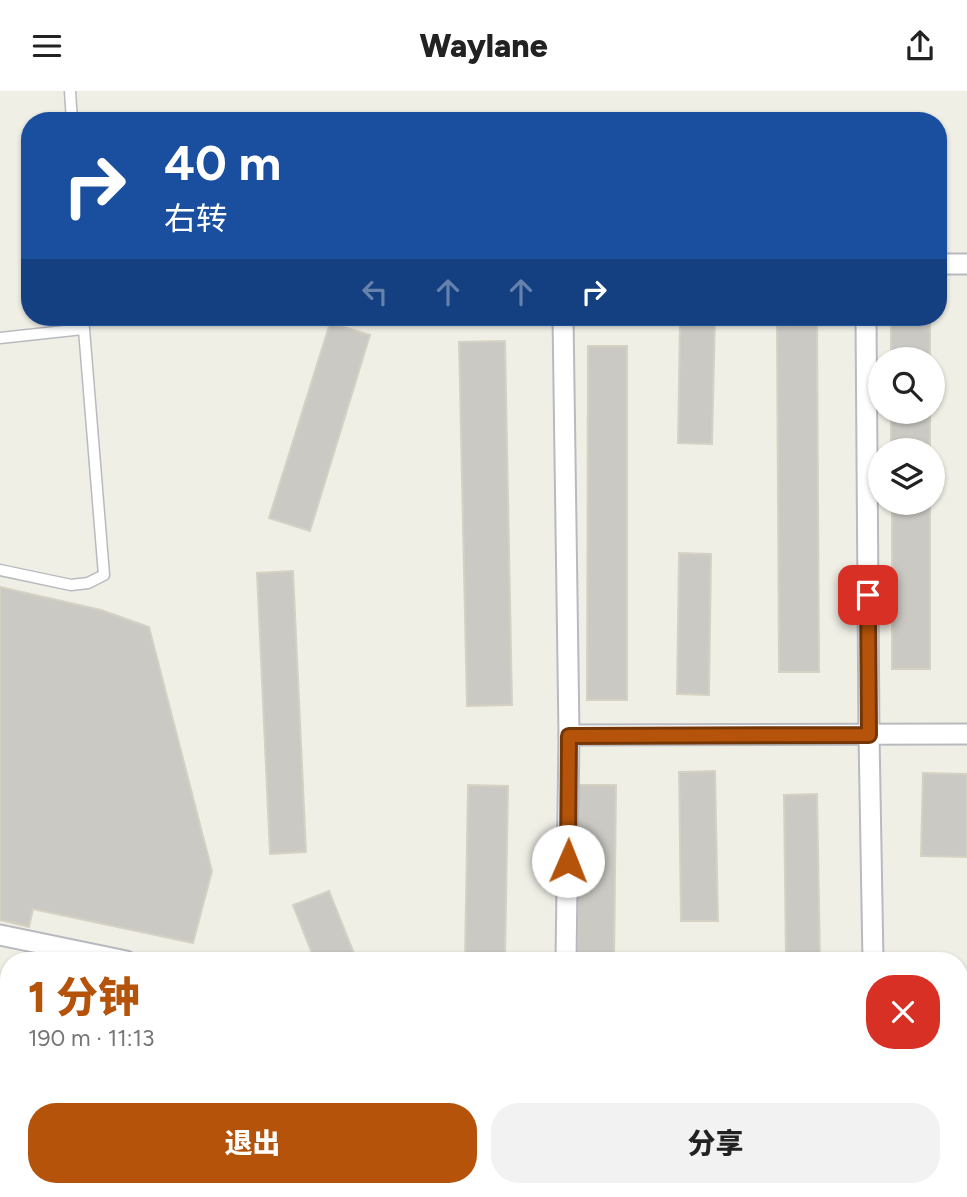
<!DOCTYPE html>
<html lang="zh">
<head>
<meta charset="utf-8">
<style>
	:root { --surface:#fff; --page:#f2f2f2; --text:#222; --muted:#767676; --accent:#b45309 }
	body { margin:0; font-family:Figtree,"Noto Sans SC",sans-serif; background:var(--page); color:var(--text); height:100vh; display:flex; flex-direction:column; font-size:26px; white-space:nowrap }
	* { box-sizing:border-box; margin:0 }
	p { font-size:23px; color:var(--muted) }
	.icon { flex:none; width:38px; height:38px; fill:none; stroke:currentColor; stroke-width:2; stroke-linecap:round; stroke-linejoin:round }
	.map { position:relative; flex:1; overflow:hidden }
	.drawer { position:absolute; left:0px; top:861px; width:968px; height:245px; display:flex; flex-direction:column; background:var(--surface); border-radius:28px 28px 0 0; box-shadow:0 2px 5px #0004 }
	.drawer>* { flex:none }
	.banner { position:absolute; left:21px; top:21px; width:926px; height:214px; border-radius:28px; box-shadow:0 2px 5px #0004; background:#1a4fa0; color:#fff; overflow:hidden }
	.fabs { position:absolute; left:868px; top:256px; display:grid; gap:14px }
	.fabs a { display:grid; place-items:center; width:77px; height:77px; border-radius:50%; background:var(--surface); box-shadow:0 2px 5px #0004; font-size:35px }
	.pin { position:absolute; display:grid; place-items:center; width:60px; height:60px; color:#fff; margin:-30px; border-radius:14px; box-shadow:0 4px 10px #0006 }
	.me { position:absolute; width:77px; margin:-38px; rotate:1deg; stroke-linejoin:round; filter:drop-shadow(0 0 5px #0008) }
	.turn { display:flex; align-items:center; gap:24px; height:147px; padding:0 28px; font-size:32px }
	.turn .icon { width:91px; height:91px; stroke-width:2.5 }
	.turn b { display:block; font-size:49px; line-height:60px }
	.lanes { display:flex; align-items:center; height:66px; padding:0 28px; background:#0003; justify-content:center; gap:35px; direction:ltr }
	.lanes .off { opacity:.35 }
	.round { display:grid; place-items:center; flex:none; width:74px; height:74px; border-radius:28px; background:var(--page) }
	.summary { display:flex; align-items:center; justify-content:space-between; height:119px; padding:0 28px }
	h1 { font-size:42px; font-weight:800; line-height:52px; color:var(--accent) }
	.action { display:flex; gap:14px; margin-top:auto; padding:14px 28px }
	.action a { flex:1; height:80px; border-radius:28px; background:var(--accent); color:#fff; font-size:28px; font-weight:800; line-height:80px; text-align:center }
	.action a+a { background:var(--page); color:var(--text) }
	header { display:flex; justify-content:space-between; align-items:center; height:91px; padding:0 28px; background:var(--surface); font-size:32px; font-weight:800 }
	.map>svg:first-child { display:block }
	.building { fill:#cbc9c3; stroke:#d5d2c4; stroke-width:2 }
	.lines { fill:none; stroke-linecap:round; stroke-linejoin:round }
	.service-casing { stroke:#b8bac0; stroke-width:13 }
	.minor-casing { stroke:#b8bac0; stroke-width:23 }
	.service { stroke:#fff; stroke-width:10 }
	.minor { stroke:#fff; stroke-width:19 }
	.route-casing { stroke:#753606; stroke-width:18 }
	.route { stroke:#b45309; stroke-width:12 }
</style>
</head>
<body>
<header><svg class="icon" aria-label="menu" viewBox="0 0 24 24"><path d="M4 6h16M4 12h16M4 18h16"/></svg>Waylane<svg class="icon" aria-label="share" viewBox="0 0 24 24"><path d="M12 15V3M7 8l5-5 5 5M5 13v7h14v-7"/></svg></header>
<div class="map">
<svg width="967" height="1106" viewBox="0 0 967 1106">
	<rect width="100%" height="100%" fill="#f0efe6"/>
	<g class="building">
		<polygon points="680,226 715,226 712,353 678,352"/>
		<rect x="891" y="226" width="39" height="42"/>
		<polygon points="330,232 370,244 310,440 269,427"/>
		<polygon points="817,234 819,581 779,581 777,235"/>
		<polygon points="505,250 512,614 467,615 459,251"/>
		<polygon points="588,255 627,255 627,609 587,609"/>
		<rect x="891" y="320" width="39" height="39"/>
		<rect x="892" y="411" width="38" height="167"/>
		<polygon points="679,462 711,463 709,604 677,603"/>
		<polygon points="293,480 306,761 270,763 257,482"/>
		<polygon points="0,496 101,519 149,536 212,780 193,852 33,818 29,836 0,829"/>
		<polygon points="715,680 718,830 681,830 679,681"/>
		<polygon points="923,682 967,683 967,766 921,765"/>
		<polygon points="468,694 508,695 505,870 465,870"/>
		<polygon points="579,694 616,694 614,870 577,870"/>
		<polygon points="817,703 820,870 786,870 784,704"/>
		<polygon points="329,800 357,870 315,870 293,814"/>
		<polygon points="967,887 967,928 959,935 959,894"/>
		<polygon points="967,1048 967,1100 959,1106 918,1106 918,1097 959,1097 959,1054"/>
	</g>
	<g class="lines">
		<defs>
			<g id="service">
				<polyline points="70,0 72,30"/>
				<polyline points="0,247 83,238"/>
				<polyline points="0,479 71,494 88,492 104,484 83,226"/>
			</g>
			<g id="minor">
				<polyline points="938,173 967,173"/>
				<polyline points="563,226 569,644 566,870"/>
				<polyline points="866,226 869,644 873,870"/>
				<polyline points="569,644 967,643"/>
				<polyline points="0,844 126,870"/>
				<polyline points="321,1097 325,1106"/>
				<polyline points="878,1097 878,1106"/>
			</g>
		</defs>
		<use href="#service" class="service-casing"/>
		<use href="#minor" class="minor-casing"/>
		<use href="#service" class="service"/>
		<use href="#minor" class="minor"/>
	</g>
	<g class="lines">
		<defs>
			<polyline id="route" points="568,770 569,645 869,644 868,504"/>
		</defs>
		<use href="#route" class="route-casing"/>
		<use href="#route" class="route"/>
	</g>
</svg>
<div class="fabs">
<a><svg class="icon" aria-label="search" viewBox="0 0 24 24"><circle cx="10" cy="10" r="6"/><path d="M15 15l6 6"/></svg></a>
<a><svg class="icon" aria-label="layers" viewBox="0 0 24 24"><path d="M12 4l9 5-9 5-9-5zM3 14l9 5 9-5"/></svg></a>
</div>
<div class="pin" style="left:868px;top:504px;background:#d93025"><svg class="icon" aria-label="arrive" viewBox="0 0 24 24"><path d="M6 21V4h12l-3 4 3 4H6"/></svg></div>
<svg class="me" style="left:568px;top:770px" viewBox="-20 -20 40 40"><circle r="19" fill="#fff"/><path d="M0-13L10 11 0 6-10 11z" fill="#b45309"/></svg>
<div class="banner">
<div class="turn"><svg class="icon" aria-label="right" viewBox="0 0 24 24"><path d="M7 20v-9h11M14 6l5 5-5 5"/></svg><div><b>40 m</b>右转</div></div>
<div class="lanes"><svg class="icon off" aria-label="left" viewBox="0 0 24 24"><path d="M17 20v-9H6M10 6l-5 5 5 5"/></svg><svg class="icon off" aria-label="ahead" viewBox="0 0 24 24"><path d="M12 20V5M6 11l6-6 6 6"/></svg><svg class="icon off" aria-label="ahead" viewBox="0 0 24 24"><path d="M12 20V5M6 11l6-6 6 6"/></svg><svg class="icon" aria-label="right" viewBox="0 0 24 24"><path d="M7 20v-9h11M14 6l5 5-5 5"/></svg></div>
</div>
<section class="drawer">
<div class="summary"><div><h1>1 分钟</h1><p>190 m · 11:13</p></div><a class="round" style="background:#d93025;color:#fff"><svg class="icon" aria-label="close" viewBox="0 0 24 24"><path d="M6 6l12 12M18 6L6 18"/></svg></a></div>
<div class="action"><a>退出</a><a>分享</a></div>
</section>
</div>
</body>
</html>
